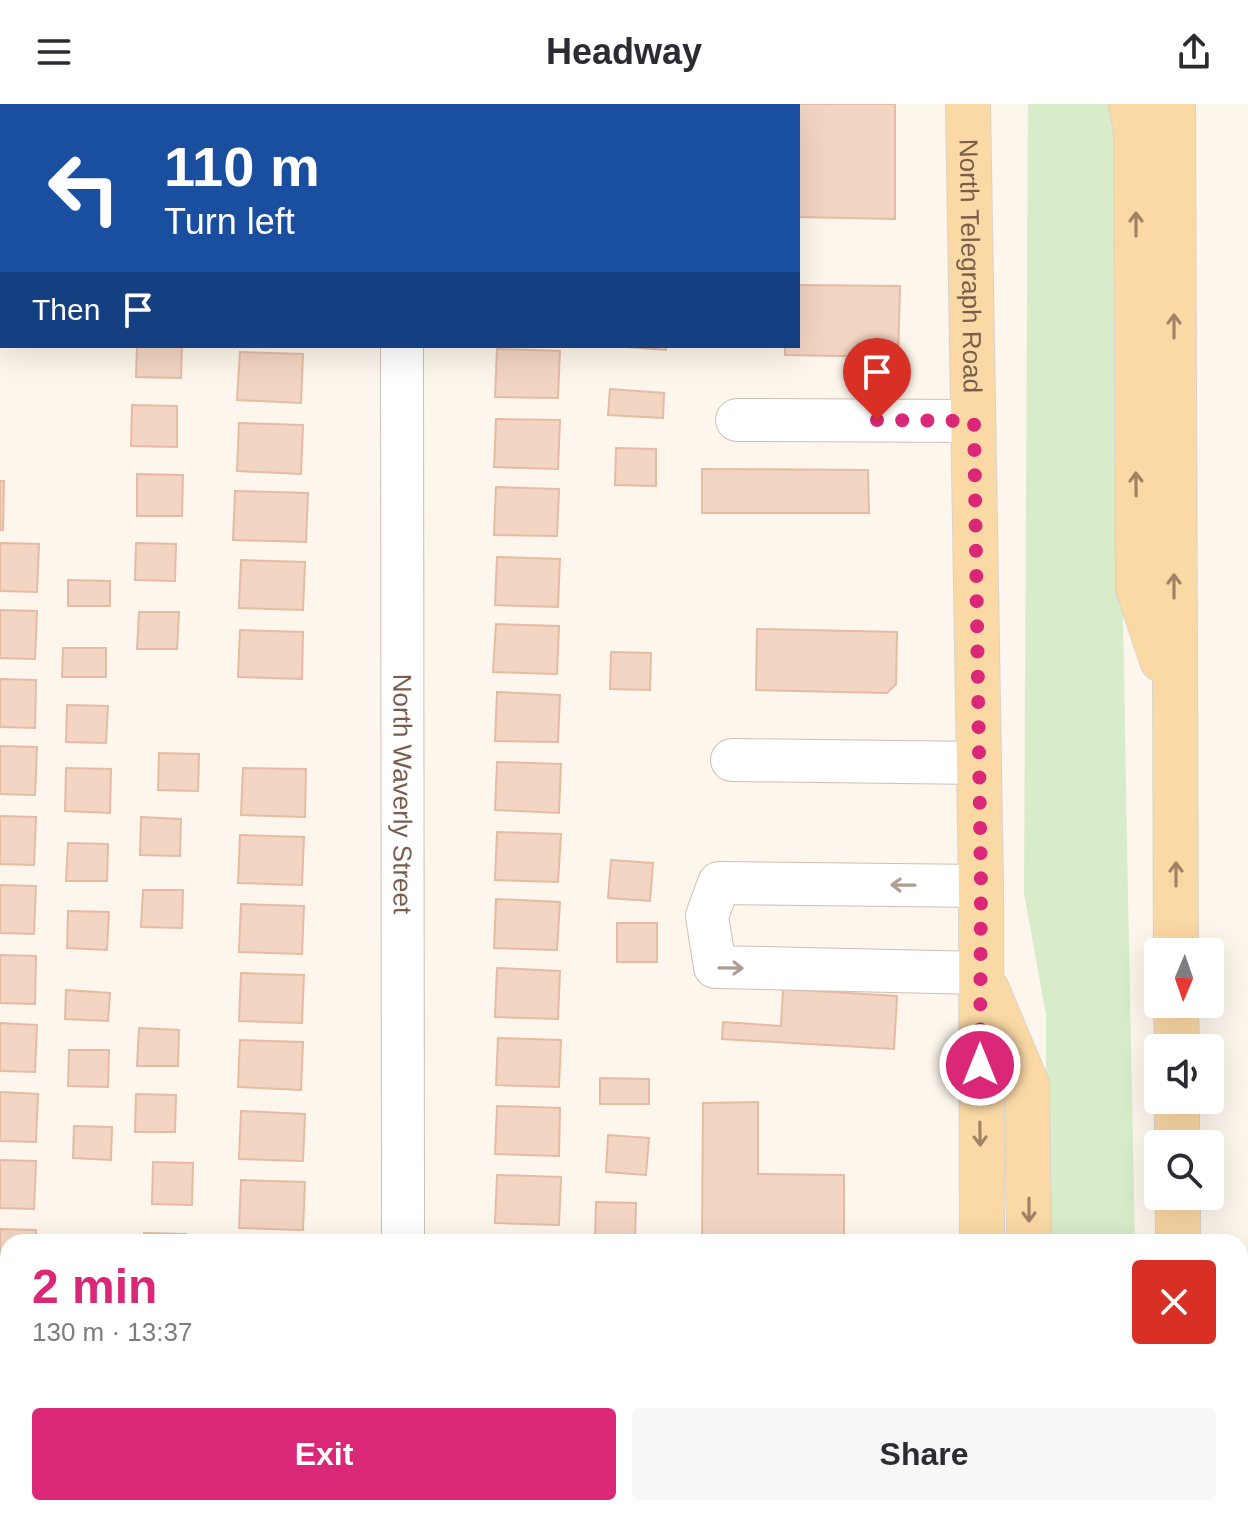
<!DOCTYPE html>
<html lang="en">
<head>
<meta charset="utf-8">
<style>
	:root { --surface:#fff; --page:#f7f7f7; --text:#2b2b33; --muted:#7c7c81; --accent:#db2777 }
	body { margin:0; font-family:Helvetica,sans-serif; background:var(--page); color:var(--text); height:100vh; display:flex; flex-direction:column; font-size:30px; white-space:nowrap }
	* { box-sizing:border-box; margin:0 }
	p { font-size:26px; color:var(--muted) }
	.icon { flex:none; width:44px; height:44px; fill:none; stroke:currentColor; stroke-width:2; stroke-linecap:round; stroke-linejoin:round }
	.map { position:relative; flex:1; overflow:hidden }
	.side { position:absolute; left:0px; top:1130px; width:1248px; height:282px; display:flex; flex-direction:column; background:var(--surface); border-radius:24px 24px 0 0; box-shadow:0 8px 32px #0002 }
	.side>* { flex:none }
	.top-card { position:absolute; left:0px; top:0px; width:800px; height:244px; box-shadow:0 8px 32px #0002; background:#1a4fa0; color:#fff; overflow:hidden }
	.needle { width:52px; rotate:182deg }
	.tools { position:absolute; left:1144px; top:834px; display:grid; gap:16px }
	.tools a { display:grid; place-items:center; width:80px; height:80px; border-radius:8px; background:var(--surface); box-shadow:0 8px 32px #0002; font-size:40px }
	.pin { position:absolute; display:grid; place-items:center; width:68px; height:68px; color:#fff; margin:-82px -34px; border-radius:50% 50% 50% 0; rotate:-45deg; box-shadow:0 0 8px #0007 }
	.pin .icon { rotate:45deg }
	.me { position:absolute; width:88px; margin:-44px; rotate:0deg; stroke-linejoin:round; filter:drop-shadow(0 0 6px #0008) }
	.turn { display:flex; align-items:center; gap:28px; height:168px; padding:0 32px; font-size:36px }
	.turn .icon { width:104px; height:104px; stroke-width:2.5 }
	.turn b { display:block; font-size:56px; line-height:68px }
	.then { display:flex; align-items:center; height:76px; padding:0 32px; background:#0003; gap:16px; font-size:30px }
	.round { display:grid; place-items:center; flex:none; width:84px; height:84px; border-radius:8px; background:var(--page) }
	.overview { display:flex; align-items:center; justify-content:space-between; height:136px; padding:0 32px }
	h1 { font-size:48px; font-weight:600; line-height:60px; color:var(--accent) }
	.cta { display:flex; gap:16px; margin-top:auto; padding:16px 32px }
	.cta a { flex:1; height:92px; border-radius:8px; background:var(--accent); color:#fff; font-size:32px; font-weight:600; line-height:92px; text-align:center }
	.cta a+a { background:var(--page); color:var(--text) }
	header { display:flex; justify-content:space-between; align-items:center; height:104px; padding:0 32px; background:var(--surface); font-size:36px; font-weight:600 }
	.map>svg:first-child { display:block }
	.green { fill:#d8ecc9 }
	.building { fill:#f3d5c3; stroke:#e6bba3; stroke-width:2 }
	.lines { fill:none; stroke-linecap:round; stroke-linejoin:round }
	.minor-casing { stroke:#d1beb0; stroke-width:44 }
	.major-casing { stroke:#dad1cd; stroke-width:46 }
	.minor { stroke:#fff; stroke-width:42 }
	.major { stroke:#fbd9a5; stroke-width:44 }
	.oneway { stroke:#a18267 }
	.oneway2 { stroke:#af9d94 }
	.route { stroke:#db2777; stroke-width:14; stroke-dasharray:0 25.2 }
	.labels { text-anchor:middle; stroke-width:6; stroke-linejoin:round; paint-order:stroke }
	.street-label { font-size:26px; fill:#7a5c4d; stroke:#fffaf3 }
</style>
</head>
<body>
<header><svg class="icon" aria-label="menu" viewBox="0 0 24 24"><path d="M4 6h16M4 12h16M4 18h16"/></svg>Headway<svg class="icon" aria-label="share" viewBox="0 0 24 24"><path d="M12 15V3M7 8l5-5 5 5M5 13v7h14v-7"/></svg></header>
<div class="map">
<svg width="1248" height="1411" viewBox="0 0 1248 1411">
	<rect width="100%" height="100%" fill="#fdf6ec"/>
	<path class="green" d="M1028,0H1116C1120,379 1127,759 1135,1138H1046V911L1024,789Z"/>
	<g class="building">
		<polygon points="686,0 895,0 895,115 798,113 798,2"/>
		<rect x="0" y="170" width="2" height="52"/>
		<polygon points="798,181 900,182 898,253 785,251 785,242 798,242"/>
		<polygon points="137,242 182,242 181,274 136,273"/>
		<polygon points="613,242 666,242 666,246"/>
		<polygon points="497,245 560,247 558,294 495,293"/>
		<polygon points="240,248 303,250 301,299 237,296"/>
		<polygon points="610,285 664,289 663,314 608,311"/>
		<polygon points="132,301 177,302 177,343 131,342"/>
		<polygon points="496,315 560,316 558,365 494,363"/>
		<polygon points="239,319 303,321 301,370 237,367"/>
		<polygon points="616,344 656,345 656,382 615,381"/>
		<polygon points="702,365 868,366 869,409 702,409"/>
		<polygon points="137,370 183,371 182,412 137,412"/>
		<polygon points="0,377 4,377 3,426 0,426"/>
		<polygon points="496,383 559,385 557,432 494,431"/>
		<polygon points="235,387 308,389 306,438 233,436"/>
		<polygon points="0,439 39,440 37,488 0,487"/>
		<polygon points="136,439 176,440 175,477 135,476"/>
		<polygon points="497,453 560,455 558,503 495,501"/>
		<polygon points="241,456 305,458 303,506 239,504"/>
		<polygon points="68,476 110,477 110,502 68,502"/>
		<polygon points="0,506 37,507 35,555 0,554"/>
		<polygon points="139,508 179,508 177,545 137,545"/>
		<polygon points="496,520 559,522 557,570 493,568"/>
		<polygon points="757,525 897,528 896,580 887,589 756,586"/>
		<polygon points="240,526 303,528 302,575 238,573"/>
		<polygon points="63,544 106,544 106,573 62,573"/>
		<polygon points="611,548 651,549 650,586 610,585"/>
		<polygon points="0,575 36,576 35,624 0,623"/>
		<polygon points="497,588 560,591 558,638 495,637"/>
		<polygon points="67,601 108,602 106,639 66,638"/>
		<polygon points="0,642 37,643 35,691 0,690"/>
		<polygon points="159,649 199,650 198,687 158,686"/>
		<polygon points="497,658 561,660 559,709 495,706"/>
		<polygon points="66,664 111,665 110,709 65,707"/>
		<polygon points="243,664 306,665 305,713 241,711"/>
		<polygon points="0,712 36,713 34,761 0,760"/>
		<polygon points="141,713 181,715 180,752 140,751"/>
		<polygon points="497,728 561,730 558,778 495,776"/>
		<polygon points="240,731 304,733 302,781 238,779"/>
		<polygon points="68,739 108,740 107,777 66,777"/>
		<polygon points="611,756 653,759 650,797 608,794"/>
		<polygon points="0,781 36,782 34,830 0,829"/>
		<polygon points="143,786 183,786 182,824 141,823"/>
		<polygon points="496,795 560,798 557,846 494,844"/>
		<polygon points="241,800 304,802 302,850 239,848"/>
		<polygon points="68,807 109,808 107,846 67,844"/>
		<rect x="617" y="819" width="40" height="39"/>
		<polygon points="0,851 36,852 35,900 0,899"/>
		<polygon points="497,864 560,867 558,915 495,913"/>
		<polygon points="241,869 304,871 302,919 239,917"/>
		<polygon points="783,885 897,892 894,945 722,935 723,918 781,922"/>
		<polygon points="66,886 110,889 108,917 65,915"/>
		<polygon points="0,919 37,921 35,968 0,967"/>
		<polygon points="139,924 179,926 178,962 137,962"/>
		<polygon points="498,934 561,936 559,983 496,981"/>
		<polygon points="240,936 303,938 301,986 238,983"/>
		<polygon points="69,946 109,946 108,983 68,982"/>
		<polygon points="600,974 649,975 649,1000 600,1000"/>
		<polygon points="0,988 38,990 36,1038 0,1037"/>
		<polygon points="136,990 176,991 175,1028 135,1028"/>
		<polygon points="758,998 758,1070 844,1071 844,1135 702,1138 703,999"/>
		<polygon points="497,1002 560,1004 559,1052 495,1050"/>
		<polygon points="241,1007 305,1010 303,1057 239,1055"/>
		<polygon points="74,1022 112,1023 111,1056 73,1054"/>
		<polygon points="608,1031 649,1034 646,1071 606,1068"/>
		<polygon points="0,1056 36,1057 34,1105 0,1104"/>
		<polygon points="153,1058 193,1059 192,1101 152,1100"/>
		<polygon points="497,1071 561,1073 559,1121 495,1119"/>
		<polygon points="241,1076 305,1078 303,1126 239,1124"/>
		<polygon points="596,1098 636,1099 635,1137 595,1135"/>
		<polygon points="0,1125 36,1126 36,1138 8,1138 8,1173 0,1173"/>
		<polygon points="144,1129 186,1130 186,1138 144,1138"/>
		<polygon points="0,1194 8,1194 8,1243 0,1242"/>
		<polygon points="0,1263 8,1264 8,1312 0,1312"/>
	</g>
	<g class="lines">
		<defs>
			<g id="minor">
				<polyline points="401,0 401,2"/>
				<path id="s1" d="M402,242L403,1138"/>
				<polyline points="737,316 974,317"/>
				<polyline points="732,656 979,659"/>
				<polyline points="980,869 715,863 707,812 719,779 981,782"/>
				<polyline points="0,1375 8,1375"/>
				<polyline points="404,1404 404,1411"/>
				<polyline points="1240,1404 1248,1404"/>
			</g>
			<g id="major">
				<path id="s2" d="M968,0L981,782L982,1138"/>
				<polyline points="1131,0 1136,27 1138,484 1162,556"/>
				<polyline points="1173,0 1176,848"/>
				<polyline points="987,886 1027,981 1029,1138"/>
				<polyline points="1176,900 1177,944"/>
				<polyline points="1177,996 1177,1040"/>
				<polyline points="1178,1092 1178,1138"/>
				<polyline points="1040,1404 1043,1411"/>
				<polyline points="982,1411 983,1404"/>
				<polyline points="1170,1411 1178,1404"/>
			</g>
		</defs>
		<use href="#minor" class="minor-casing"/>
		<use href="#major" class="major-casing"/>
		<use href="#minor" class="minor"/>
		<use href="#major" class="major"/>
	</g>
	<defs><path id="oneway-shaft" d="M-6 0H5M1.5-3L5.5 0L1.5 3" fill="none" stroke-width="1.6" stroke-linecap="round" stroke-linejoin="round" transform="scale(2)"/></defs>
	<g class="oneway">
		<use href="#oneway-shaft" transform="translate(1136 120) rotate(-90)"/>
		<use href="#oneway-shaft" transform="translate(1174 222) rotate(-90)"/>
		<use href="#oneway-shaft" transform="translate(1136 380) rotate(-91)"/>
		<use href="#oneway-shaft" transform="translate(1174 482) rotate(-90)"/>
		<use href="#oneway-shaft" transform="translate(1176 770) rotate(-90)"/>
		<use href="#oneway-shaft" transform="translate(980 1030) rotate(89)"/>
		<use href="#oneway-shaft" transform="translate(1029 1106) rotate(90)"/>
	</g>
	<g class="oneway2">
		<use href="#oneway-shaft" transform="translate(903 781) rotate(-179)"/>
		<use href="#oneway-shaft" transform="translate(731 864) rotate(1)"/>
	</g>
	<g class="lines">
		<polyline class="route" points="877,316 974,317 981,782 980,961"/>
	</g>
	<g class="labels">
		<g class="street-label">
			<text dy="9" stroke="none"><textPath href="#s2" startOffset="162">North Telegraph Road</textPath></text>
			<text dy="9" stroke="none"><textPath href="#s1" startOffset="448">North Waverly Street</textPath></text>
		</g>
	</g>
</svg>
<div class="tools">
<a><svg class="needle" viewBox="-14 -14 28 28"><path d="M0-13l5 13h-10z" fill="#e53935"/><path d="M0 13l5-13h-10z" fill="#7c7c81"/></svg></a>
<a><svg class="icon" aria-label="sound" viewBox="0 0 24 24"><path d="M4 9h4l5-4v14l-5-4H4zM17 9q2 3 0 6"/></svg></a>
<a><svg class="icon" aria-label="search" viewBox="0 0 24 24"><circle cx="10" cy="10" r="6"/><path d="M15 15l6 6"/></svg></a>
</div>
<div class="pin" style="left:877px;top:316px;background:#d93025"><svg class="icon" aria-label="arrive" viewBox="0 0 24 24"><path d="M6 21V4h12l-3 4 3 4H6"/></svg></div>
<svg class="me" style="left:980px;top:961px" viewBox="-20 -20 40 40"><circle r="17" fill="#db2777" stroke="#fff" stroke-width="3"/><path d="M0-11L8 9 0 5-8 9z" fill="#fff"/></svg>
<div class="top-card">
<div class="turn"><svg class="icon" aria-label="left" viewBox="0 0 24 24"><path d="M17 20v-9H6M10 6l-5 5 5 5"/></svg><div><b>110 m</b>Turn left</div></div>
<div class="then">Then<svg class="icon" aria-label="arrive" viewBox="0 0 24 24"><path d="M6 21V4h12l-3 4 3 4H6"/></svg></div>
</div>
<section class="side">
<div class="overview"><div><h1>2 min</h1><p>130 m · 13:37</p></div><a class="round" style="background:#d93025;color:#fff"><svg class="icon" aria-label="close" viewBox="0 0 24 24"><path d="M6 6l12 12M18 6L6 18"/></svg></a></div>
<div class="cta"><a>Exit</a><a>Share</a></div>
</section>
</div>
</body>
</html>
